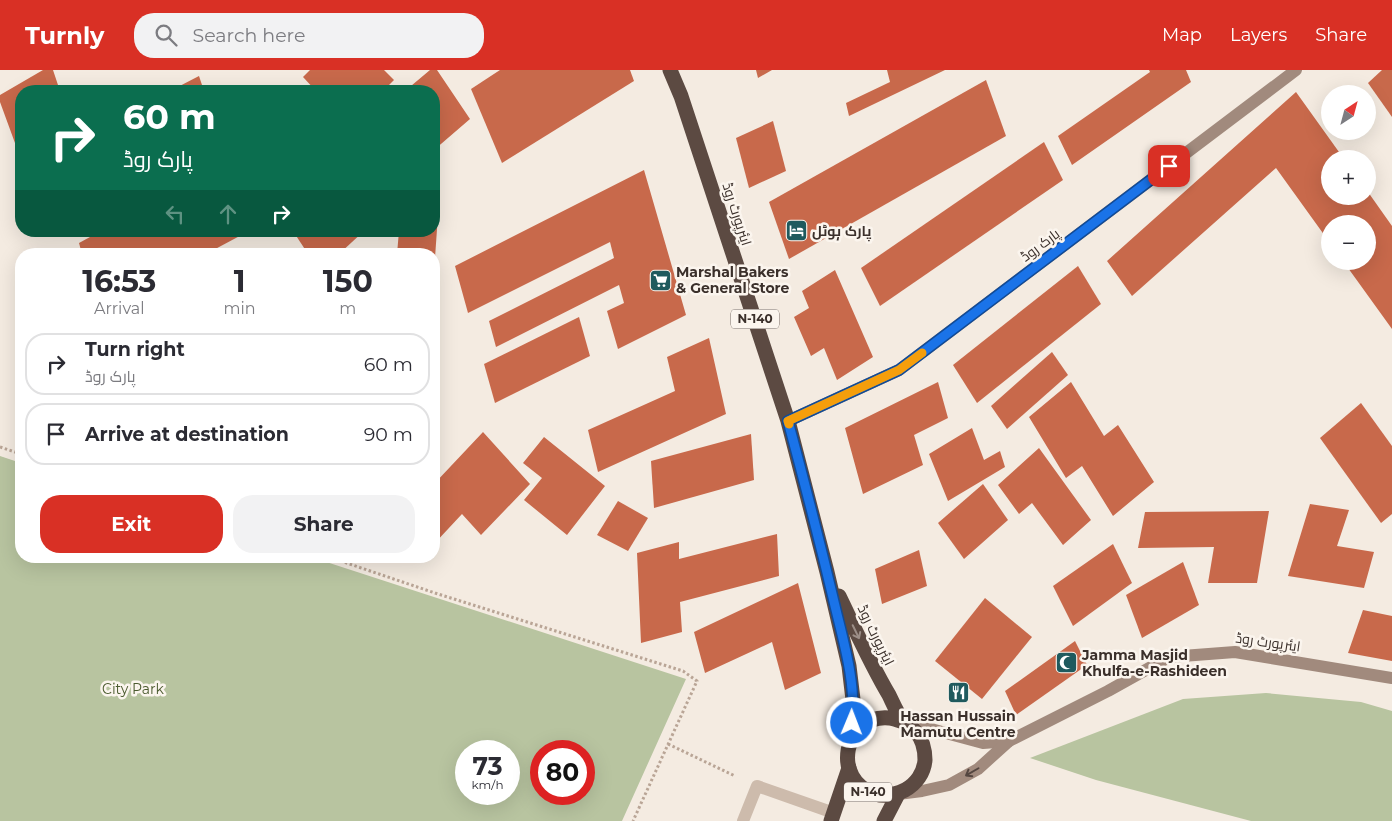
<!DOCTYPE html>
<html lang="en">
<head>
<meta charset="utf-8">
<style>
	:root { --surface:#fff; --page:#f2f2f3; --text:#2b2b33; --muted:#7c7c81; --line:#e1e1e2; --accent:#d93025 }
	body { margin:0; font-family:Montserrat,Cairo,sans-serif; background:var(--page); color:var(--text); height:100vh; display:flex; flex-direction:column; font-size:19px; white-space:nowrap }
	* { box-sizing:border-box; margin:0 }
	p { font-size:16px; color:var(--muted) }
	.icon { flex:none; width:28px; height:28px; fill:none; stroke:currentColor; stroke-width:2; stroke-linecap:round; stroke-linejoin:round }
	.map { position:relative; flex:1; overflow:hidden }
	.side { position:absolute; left:15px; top:178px; width:425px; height:315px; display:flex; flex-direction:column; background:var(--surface); border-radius:20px; box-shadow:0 5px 20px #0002 }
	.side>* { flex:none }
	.hud { position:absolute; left:15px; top:15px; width:425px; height:152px; border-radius:20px; box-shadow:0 5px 20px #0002; background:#0b6e4f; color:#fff; overflow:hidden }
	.needle { width:32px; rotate:36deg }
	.controls { position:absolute; left:1321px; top:15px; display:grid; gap:10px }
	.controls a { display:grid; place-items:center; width:55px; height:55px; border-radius:50%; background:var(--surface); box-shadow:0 5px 20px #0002; font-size:25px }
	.speed { position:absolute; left:455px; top:670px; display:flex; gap:10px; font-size:25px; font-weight:700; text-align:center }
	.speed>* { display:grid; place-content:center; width:65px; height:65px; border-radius:50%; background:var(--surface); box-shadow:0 5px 20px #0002; line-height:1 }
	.speed small { font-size:12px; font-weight:400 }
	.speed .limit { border:8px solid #d22; background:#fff; color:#111 }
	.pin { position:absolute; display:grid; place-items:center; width:42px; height:42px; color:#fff; margin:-21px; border-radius:10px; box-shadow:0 2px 8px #0006 }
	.me { position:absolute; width:55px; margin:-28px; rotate:1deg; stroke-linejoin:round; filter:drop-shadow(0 0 4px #0008) }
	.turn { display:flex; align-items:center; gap:18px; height:105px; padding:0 25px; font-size:22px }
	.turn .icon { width:65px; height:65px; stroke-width:2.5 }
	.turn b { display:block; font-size:35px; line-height:42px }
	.lanes { display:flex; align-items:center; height:48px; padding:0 25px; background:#0003; justify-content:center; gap:25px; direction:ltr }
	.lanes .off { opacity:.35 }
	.eta { display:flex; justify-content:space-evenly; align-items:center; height:85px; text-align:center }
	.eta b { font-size:30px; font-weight:700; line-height:35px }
	.action { display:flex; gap:10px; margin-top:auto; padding:10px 25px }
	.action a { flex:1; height:58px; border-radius:20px; background:var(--accent); color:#fff; font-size:20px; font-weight:700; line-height:58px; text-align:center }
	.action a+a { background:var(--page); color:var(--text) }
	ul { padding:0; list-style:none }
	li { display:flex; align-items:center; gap:15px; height:62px; margin:0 10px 8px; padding:0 15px; border:2px solid var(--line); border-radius:20px }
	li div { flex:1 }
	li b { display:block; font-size:19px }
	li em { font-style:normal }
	header { display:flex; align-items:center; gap:30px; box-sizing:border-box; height:70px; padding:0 25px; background:var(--accent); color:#fff }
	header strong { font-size:24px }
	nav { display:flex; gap:28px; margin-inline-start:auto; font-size:18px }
	.search { width:350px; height:45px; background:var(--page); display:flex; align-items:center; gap:12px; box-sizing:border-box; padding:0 18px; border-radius:20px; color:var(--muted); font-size:19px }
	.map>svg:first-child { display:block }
	.green { fill:#b8c4a0; fill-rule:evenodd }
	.building { fill:#c8694b }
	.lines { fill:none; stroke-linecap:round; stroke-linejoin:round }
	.path { stroke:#b9a596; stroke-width:3; stroke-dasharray:2.5 2.5; stroke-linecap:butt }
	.lane { stroke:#cdbbac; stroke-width:12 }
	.secondary { stroke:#a18a7d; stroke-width:12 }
	.highway { stroke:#5c4a42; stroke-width:15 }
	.oneway { stroke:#9c8e87 }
	.oneway2 { stroke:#544640 }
	.route-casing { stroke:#114b97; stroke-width:12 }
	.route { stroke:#1a73e8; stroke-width:9 }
	.slow { stroke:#f59e0b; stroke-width:9 }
	.labels { text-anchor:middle; stroke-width:5; stroke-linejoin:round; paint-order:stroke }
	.shield { fill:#fbf5ee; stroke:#756b66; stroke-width:1 }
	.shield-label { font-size:12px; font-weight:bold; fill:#3b302b }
	.street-label { font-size:14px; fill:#3b302b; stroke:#fbf5ee }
	.poi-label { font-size:14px; font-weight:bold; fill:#3b302b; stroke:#fbf5ee; text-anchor:start }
	.park-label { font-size:14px; fill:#4a5a2e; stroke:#fbf5ee }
</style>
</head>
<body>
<header>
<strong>Turnly</strong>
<div class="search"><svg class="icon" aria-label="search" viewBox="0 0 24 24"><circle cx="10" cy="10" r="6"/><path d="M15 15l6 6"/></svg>Search here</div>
<nav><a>Map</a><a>Layers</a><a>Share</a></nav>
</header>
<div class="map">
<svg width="1392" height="751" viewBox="0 0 1392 751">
	<rect width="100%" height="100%" fill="#f4ebe1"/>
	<g class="green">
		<path d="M0,386L21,393V486H308L686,609L622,751H0ZM466,681H509V724H466ZM541,681H584V724H541Z"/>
		<polygon points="1266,623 1361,632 1392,641 1392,751 1251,751 1096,710 1030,688 1183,629"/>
	</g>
	<g class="building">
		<polygon points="43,0 53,0 60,21 21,21 21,83 19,84 0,32 0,25"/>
		<polygon points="310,0 384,0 394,10 383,21 316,21 303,7"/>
		<polygon points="430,0 437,0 470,49 434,80 434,21 405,21"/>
		<polygon points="500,0 630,0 634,11 502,93 471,19"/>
		<polygon points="756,0 772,0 758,8"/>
		<polygon points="887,0 945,0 849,46 846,33 890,12"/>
		<polygon points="1149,0 1186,0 1191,12 1072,95 1058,66 1150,2"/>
		<polygon points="1382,0 1392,0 1392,47 1368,13"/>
		<polygon points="199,6 204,21 170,21"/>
		<polygon points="986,10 1006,66 789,189 769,132"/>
		<polygon points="1296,22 1344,89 1330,89 1330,126 1368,126 1368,122 1392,156 1392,259 1343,191 1368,191 1368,154 1330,154 1330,173 1276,98 1132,226 1107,191"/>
		<polygon points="773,51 786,101 749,118 736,68"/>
		<polygon points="1044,72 1063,110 880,236 861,198"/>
		<polygon points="644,100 686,245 618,279 607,241 624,233 619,215 496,277 489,251 614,188 610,172 468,243 455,196"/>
		<polygon points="438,145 435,188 434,188 434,184 397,184 399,161 434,161 434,146"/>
		<polygon points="101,161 249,161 206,184 82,184 79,173"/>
		<polygon points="293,161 364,161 339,184 308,184"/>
		<polygon points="1078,196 1101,234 977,333 953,295"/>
		<polygon points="835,200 873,287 837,310 824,278 811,286 794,247 809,238 802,221"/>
		<polygon points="579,247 590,286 495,333 484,294"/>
		<polygon points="709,268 726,344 598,402 588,360 675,321 667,287"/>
		<polygon points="1052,282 1068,305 1007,359 991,336"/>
		<polygon points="938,312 948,348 914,365 923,395 863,424 845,358"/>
		<polygon points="1071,312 1104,366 1118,355 1154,412 1113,446 1082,396 1066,408 1029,347"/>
		<polygon points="1361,333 1392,376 1392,444 1381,453 1320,368"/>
		<polygon points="972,358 984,390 1000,381 1005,397 948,431 929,384"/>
		<polygon points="483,362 530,414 481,465 462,444 434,474 434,414"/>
		<polygon points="751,364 754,410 654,438 651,391"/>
		<polygon points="544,367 605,416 567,465 524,430 542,408 523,393"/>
		<polygon points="1039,378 1091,450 1063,475 1032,433 1019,444 998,415"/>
		<polygon points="983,414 1008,450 964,489 938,453"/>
		<polygon points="618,431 648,448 628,481 597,465"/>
		<polygon points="1310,434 1349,440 1337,476 1374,482 1364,518 1288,506"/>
		<polygon points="1269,441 1257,513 1208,513 1214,477 1138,478 1145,442"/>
		<polygon points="777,464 779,506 680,532 682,562 641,573 637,483 679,472 679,489"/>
		<polygon points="1113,474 1132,513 1073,556 1053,516"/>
		<polygon points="919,480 927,516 882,534 875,499"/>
		<polygon points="1183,492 1199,535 1142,568 1126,525"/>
		<polygon points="798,513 821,603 785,620 772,572 705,603 694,562"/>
		<polygon points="985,528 1032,567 982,629 935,591"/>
		<polygon points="1363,540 1392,546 1392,591 1348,583"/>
		<polygon points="1075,571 1087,595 1016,645 1005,621"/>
	</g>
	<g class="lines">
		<g class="path">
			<polyline points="0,377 21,384"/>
			<polyline points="326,486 435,523 683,601 697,611 633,751"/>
			<polyline points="668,674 735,706"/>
		</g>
		<polyline class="lane" points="743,751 757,716 834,743"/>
		<g class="secondary">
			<polyline points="788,351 899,300 1296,0"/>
			<polyline points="905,652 983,673 1009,671"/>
			<polyline points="898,724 922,721 949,715 978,699 1009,671 1108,621 1169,587 1235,582 1392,608"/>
		</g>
		<g class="highway">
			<polyline points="670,0 681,26 788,351 827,502 849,596 854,638 851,669"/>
			<path d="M839,526C855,559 870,593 889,625C893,633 897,644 904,652C907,655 912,657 915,661C922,668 925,680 925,690C924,703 916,714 905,720C895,725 886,727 875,724C831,711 843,644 889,648C894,648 899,651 904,652"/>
			<polyline points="831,751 849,698"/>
			<polyline points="884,751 898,724"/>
		</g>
	</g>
	<defs><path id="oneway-shaft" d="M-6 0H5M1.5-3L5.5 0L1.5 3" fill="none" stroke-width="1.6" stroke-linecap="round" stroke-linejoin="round" transform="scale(1.25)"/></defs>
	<use class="oneway" href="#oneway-shaft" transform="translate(856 562) rotate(64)"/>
	<use class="oneway2" href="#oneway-shaft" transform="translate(972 702) rotate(150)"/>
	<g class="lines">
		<defs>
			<path id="route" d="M852,653C856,615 845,577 836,540C821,477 805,414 788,351L899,300L1169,96"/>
		</defs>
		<use href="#route" class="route-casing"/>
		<use href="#route" class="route"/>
		<polyline class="slow" points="789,354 788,351 899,300 922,283"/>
	</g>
	<defs>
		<symbol id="hotel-square" viewBox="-11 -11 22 22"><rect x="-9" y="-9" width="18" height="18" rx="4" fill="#1f5a5e" stroke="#fbf5ee"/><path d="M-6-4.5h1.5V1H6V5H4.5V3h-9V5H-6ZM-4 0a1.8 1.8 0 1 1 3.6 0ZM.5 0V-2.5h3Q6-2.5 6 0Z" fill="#fff"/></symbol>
		<symbol id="supermarket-square" viewBox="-11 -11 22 22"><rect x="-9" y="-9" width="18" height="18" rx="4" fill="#1f5a5e" stroke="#fbf5ee"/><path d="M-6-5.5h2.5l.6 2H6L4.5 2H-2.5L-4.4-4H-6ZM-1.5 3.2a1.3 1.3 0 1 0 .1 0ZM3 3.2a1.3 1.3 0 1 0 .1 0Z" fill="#fff"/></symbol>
		<symbol id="mosque-square" viewBox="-11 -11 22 22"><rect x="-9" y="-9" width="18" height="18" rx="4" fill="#1f5a5e" stroke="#fbf5ee"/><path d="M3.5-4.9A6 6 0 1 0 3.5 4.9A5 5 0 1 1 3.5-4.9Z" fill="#fff"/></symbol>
		<symbol id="restaurant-square" viewBox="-11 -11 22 22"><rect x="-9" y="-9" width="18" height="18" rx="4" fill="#1f5a5e" stroke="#fbf5ee"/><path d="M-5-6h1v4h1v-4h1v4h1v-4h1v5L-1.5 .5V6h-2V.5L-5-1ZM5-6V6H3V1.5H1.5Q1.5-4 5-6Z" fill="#fff"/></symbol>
	</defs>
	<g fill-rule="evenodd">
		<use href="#hotel-square" x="784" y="148" width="25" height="25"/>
		<use href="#supermarket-square" x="648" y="198" width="25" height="25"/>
		<use href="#mosque-square" x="1054" y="580" width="25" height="25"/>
		<use href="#restaurant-square" x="946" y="610" width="25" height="25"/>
	</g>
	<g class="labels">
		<g class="shield">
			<rect x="731" y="239.5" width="48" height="19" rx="4"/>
			<rect x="844" y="712.5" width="48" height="19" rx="4"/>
		</g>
		<g class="shield-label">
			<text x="755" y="253">N-140</text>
			<text x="868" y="726">N-140</text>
		</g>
		<g class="street-label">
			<text transform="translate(737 144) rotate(72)" y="5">ایئرپورٹ روڈ</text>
			<text transform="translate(1040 175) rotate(-37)" y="5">پارک روڈ</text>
			<text transform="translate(876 565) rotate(64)" y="5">ایئرپورٹ روڈ</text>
			<text transform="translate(1268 572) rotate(8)" y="5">ایئرپورٹ روڈ</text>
		</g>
		<g class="poi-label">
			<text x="812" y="166">پارک ہوٹل</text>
			<text x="676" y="207">Marshal Bakers<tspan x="676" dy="16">&amp; General Store</tspan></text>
			<text x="1082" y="590">Jamma Masjid<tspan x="1082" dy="16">Khulfa-e-Rashideen</tspan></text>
			<text x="958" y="651" text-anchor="middle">Hassan Hussain<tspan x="958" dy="16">Mamutu Centre</tspan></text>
		</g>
		<g class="park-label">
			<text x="133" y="624">City Park</text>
		</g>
	</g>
</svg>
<div class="controls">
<a><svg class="needle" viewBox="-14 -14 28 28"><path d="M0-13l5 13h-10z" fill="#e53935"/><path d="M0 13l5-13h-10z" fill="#7c7c81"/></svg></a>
<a>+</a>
<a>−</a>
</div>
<div class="speed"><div>73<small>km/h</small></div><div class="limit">80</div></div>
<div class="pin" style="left:1169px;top:96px;background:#d93025"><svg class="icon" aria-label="arrive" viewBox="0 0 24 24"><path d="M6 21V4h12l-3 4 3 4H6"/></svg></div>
<svg class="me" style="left:852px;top:653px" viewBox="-20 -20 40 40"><circle r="17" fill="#1a73e8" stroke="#fff" stroke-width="3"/><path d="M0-11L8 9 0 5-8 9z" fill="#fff"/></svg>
<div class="hud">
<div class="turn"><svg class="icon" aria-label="right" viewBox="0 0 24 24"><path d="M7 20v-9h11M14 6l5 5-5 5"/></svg><div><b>60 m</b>پارک روڈ</div></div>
<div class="lanes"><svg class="icon off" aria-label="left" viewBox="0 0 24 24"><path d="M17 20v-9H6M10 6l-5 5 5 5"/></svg><svg class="icon off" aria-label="ahead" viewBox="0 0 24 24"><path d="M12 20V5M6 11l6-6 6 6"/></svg><svg class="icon" aria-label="right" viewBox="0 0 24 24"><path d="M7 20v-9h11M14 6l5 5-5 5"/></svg></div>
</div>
<section class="side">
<div class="eta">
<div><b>16:53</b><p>Arrival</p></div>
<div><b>1</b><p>min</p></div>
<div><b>150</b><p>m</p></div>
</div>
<ul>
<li><svg class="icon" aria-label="right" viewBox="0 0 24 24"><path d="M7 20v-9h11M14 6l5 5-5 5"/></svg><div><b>Turn right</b><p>پارک روڈ</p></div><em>60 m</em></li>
<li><svg class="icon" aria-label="arrive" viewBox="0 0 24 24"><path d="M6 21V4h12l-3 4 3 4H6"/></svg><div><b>Arrive at destination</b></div><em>90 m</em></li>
</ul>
<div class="action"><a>Exit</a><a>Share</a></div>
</section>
</div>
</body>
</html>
